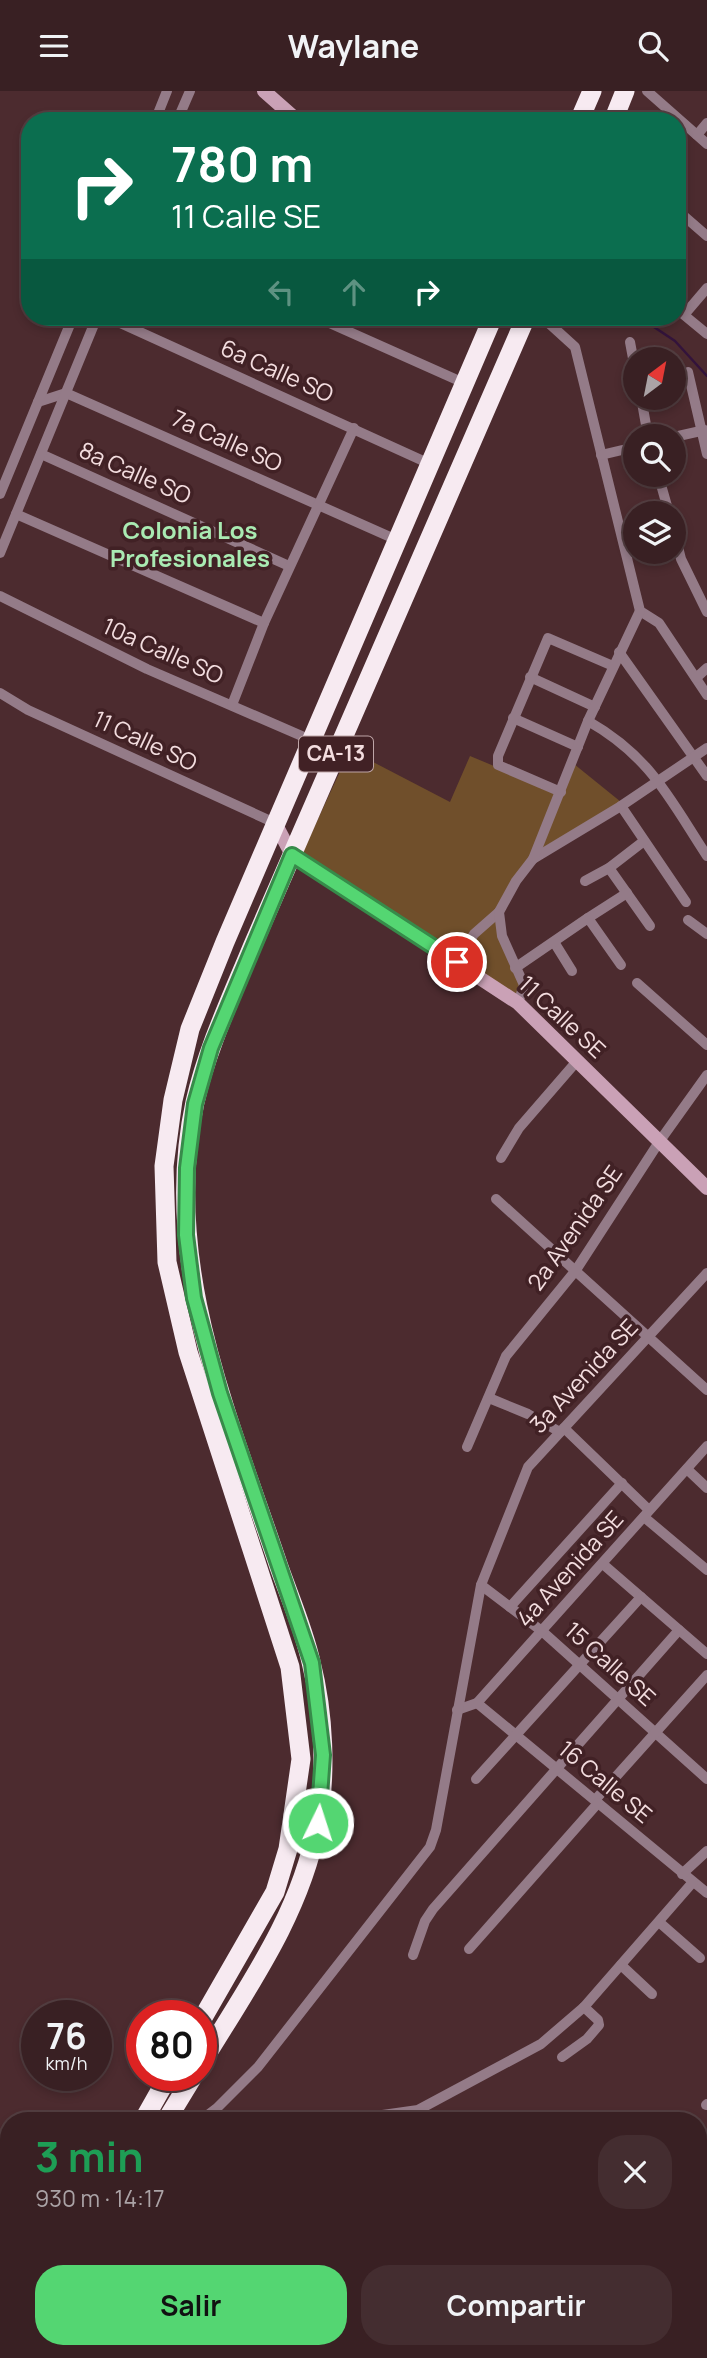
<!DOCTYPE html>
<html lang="es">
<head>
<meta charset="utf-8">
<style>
	:root { --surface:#392023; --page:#442d30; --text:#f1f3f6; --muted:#aba3a6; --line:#533e41; --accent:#54d672 }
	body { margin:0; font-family:Manrope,sans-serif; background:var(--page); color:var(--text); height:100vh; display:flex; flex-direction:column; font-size:26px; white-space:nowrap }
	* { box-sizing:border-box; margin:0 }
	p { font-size:23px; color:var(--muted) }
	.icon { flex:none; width:38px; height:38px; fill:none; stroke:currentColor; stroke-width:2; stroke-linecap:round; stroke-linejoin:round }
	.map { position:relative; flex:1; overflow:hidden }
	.drawer { position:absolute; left:0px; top:2021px; width:707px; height:247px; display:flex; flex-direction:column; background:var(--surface); border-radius:28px 28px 0 0; box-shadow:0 4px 10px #0003,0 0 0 2px var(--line) }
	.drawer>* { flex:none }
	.banner { position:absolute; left:21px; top:21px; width:665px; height:214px; border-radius:28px; box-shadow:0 4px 10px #0003,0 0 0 2px var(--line); background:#0b6e4f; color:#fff; overflow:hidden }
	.needle { width:46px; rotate:32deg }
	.buttons { position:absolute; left:623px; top:256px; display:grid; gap:14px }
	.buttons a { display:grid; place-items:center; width:63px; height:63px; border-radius:50%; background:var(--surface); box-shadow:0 4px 10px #0003,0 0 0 2px var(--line); font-size:35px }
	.speed { position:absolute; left:21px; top:1909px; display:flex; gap:14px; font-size:35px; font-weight:700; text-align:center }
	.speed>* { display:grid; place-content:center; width:91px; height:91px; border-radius:50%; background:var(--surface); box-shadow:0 4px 10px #0003,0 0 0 2px var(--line); line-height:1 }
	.speed small { font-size:18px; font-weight:400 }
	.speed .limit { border:10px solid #d22; background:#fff; color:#111 }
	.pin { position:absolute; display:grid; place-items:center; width:60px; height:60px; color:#fff; margin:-30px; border:4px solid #fff; border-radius:50%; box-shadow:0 2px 7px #0007 }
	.me { position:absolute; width:77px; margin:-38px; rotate:4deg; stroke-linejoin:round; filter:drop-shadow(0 0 5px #0008) }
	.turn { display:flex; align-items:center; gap:24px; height:147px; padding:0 35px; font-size:32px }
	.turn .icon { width:91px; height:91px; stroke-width:2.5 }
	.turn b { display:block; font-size:49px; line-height:60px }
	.lanes { display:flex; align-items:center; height:66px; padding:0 35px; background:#0003; justify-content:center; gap:35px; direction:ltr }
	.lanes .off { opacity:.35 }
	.round { display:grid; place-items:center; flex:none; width:74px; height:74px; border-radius:28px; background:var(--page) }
	.overview { display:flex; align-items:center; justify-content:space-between; height:119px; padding:0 35px }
	h1 { font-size:42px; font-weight:700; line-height:52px; color:#1e9e55 }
	.button { display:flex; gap:14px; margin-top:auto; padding:14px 35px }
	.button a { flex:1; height:80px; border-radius:28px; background:var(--accent); color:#111; font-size:28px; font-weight:700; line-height:80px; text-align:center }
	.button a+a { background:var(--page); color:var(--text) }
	header { display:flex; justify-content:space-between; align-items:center; height:91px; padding:0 35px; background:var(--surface); font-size:32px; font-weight:700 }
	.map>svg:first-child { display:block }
	.green { fill:#704f2b }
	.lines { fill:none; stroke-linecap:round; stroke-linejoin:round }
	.stream { stroke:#33133b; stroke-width:2.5 }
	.street { stroke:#947b88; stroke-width:10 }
	.secondary { stroke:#caa1b6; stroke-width:14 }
	.highway { stroke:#f7eaf1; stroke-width:19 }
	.route-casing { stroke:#378b4a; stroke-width:18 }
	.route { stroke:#54d672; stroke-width:12 }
	.labels { text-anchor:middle; stroke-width:7; stroke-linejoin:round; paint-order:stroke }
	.shield { fill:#412125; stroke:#bea5a7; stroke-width:2 }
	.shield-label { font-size:21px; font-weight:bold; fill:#f3dddf }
	.street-label { font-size:23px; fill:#f3dddf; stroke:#412125 }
	.neighbourhood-label { font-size:24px; font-weight:bold; fill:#a9eab2; stroke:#412125 }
</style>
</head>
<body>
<header><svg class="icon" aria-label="menu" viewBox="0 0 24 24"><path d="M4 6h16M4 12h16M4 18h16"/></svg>Waylane<svg class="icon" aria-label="search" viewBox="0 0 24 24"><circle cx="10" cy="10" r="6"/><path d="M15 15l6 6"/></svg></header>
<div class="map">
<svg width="707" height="2267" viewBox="0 0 707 2267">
	<rect width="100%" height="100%" fill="#4c2b2f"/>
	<g class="green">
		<polygon points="350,659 450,711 470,665 559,702 530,768 497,819 524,894 518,912 299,769"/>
		<polygon points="574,673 621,711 537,764"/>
	</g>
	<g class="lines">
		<polyline class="stream" points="639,226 675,250 707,285"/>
		<g class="street">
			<polyline points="647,0 707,53"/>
			<polyline points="155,30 167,0"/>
			<polyline points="177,30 190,0"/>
			<polyline points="697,44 707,32"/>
			<polyline points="677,119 707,145"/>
			<polyline points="707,197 684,224 707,243"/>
			<polyline points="107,226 430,373"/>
			<polyline points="316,226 464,292"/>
			<polyline points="542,226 575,256 640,520 659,532 707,604"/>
			<polyline points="630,251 635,278"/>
			<polyline points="688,281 707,363"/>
			<polyline points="641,306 648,345"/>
			<polyline points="38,311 66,302 397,449"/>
			<polyline points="674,346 705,339"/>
			<polyline points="41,363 289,475"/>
			<polyline points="601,364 635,356"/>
			<polyline points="658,383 669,422"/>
			<polyline points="0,403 73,226"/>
			<polyline points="16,423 264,532"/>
			<polyline points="674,440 681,468 707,521"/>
			<polyline points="0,462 97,226"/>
			<polyline points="0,505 147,578 311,649"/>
			<polyline points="619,561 707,685"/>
			<polyline points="530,586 595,616"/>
			<polyline points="696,587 707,577"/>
			<polyline points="0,602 28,619 275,732"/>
			<polyline points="232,614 264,532 354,337"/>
			<polyline points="513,627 578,656"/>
			<path d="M588,630C651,666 669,707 707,765"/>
			<polyline points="561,701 498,674 498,665 548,547 613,575"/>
			<polyline points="621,715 686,811"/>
			<polyline points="533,768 621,715 707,657"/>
			<polyline points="609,777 650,835"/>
			<polyline points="585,790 609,777 644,750"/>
			<polyline points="588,827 627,802"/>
			<polyline points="688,829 707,843"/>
			<polyline points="554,851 572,880"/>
			<polyline points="457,871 474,843 499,821"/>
			<polyline points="515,877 588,827 621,874"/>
			<polyline points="637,892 707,954"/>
			<polyline points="518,912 524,894 502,845 499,821 516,790 533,768 588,630 640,520"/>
			<polyline points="501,1067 519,1037 577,970"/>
			<polyline points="496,1108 707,1299"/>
			<polyline points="489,1307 528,1323 560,1341"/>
			<polyline points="564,1337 649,1419"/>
			<polyline points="467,1356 506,1265 576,1179 659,1051 707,984"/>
			<polyline points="687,1378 707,1397"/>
			<polyline points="644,1426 707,1479"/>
			<polyline points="604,1474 707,1563"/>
			<polyline points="481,1494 543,1541 707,1688"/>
			<polyline points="510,1516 622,1392"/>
			<polyline points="477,1612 707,1802"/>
			<polyline points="457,1619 477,1612 707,1355"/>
			<polyline points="476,1688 641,1506"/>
			<polyline points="595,1709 707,1584"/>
			<polyline points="682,1783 707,1760"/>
			<polyline points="659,1831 700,1867"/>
			<polyline points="469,1858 598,1712"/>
			<polyline points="413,1864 425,1830 433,1818 679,1539"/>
			<polyline points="621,1874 652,1903"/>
			<polyline points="562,1966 587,1948 599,1934 598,1929 584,1916"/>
			<polyline points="706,2014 707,2013"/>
			<polyline points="200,2030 217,2017 258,1976 430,1756 436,1739 481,1494 528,1376 707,1182"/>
			<polyline points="340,2030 418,2019 541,1953 584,1916 693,1791"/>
			<polyline points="0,2137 9,2115"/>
			<polyline points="0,2160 2,2170 9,2178"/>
			<polyline points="506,2259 506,2267"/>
			<polyline points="525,2259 526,2267"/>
		</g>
		<g class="secondary">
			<polyline points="264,0 298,30"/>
			<polyline points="275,732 292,764 518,912 707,1097"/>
		</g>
		<g class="highway">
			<polyline points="579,30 592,0"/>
			<polyline points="613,30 625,0"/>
			<polyline points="201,1930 275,1801 288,1758 301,1668 290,1576 188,1261 167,1171 164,1075 173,1009 190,938 225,851 493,226"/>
			<path d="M201,1973C247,1897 300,1824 317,1735C327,1684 324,1622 311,1571C304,1539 290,1507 279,1476C229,1326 160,1172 195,1011C207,958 231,907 252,856L526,226"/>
			<polyline points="143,2030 169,1984"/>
			<polyline points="166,2030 194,1984"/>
			<polyline points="29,2267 32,2259"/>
			<polyline points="51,2267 54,2259"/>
		</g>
	</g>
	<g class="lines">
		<defs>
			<polyline id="route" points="318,1732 323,1664 312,1572 220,1302 194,1207 186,1144 187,1077 195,1013 211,957 292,764 457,871"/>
		</defs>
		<use href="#route" class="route-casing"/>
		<use href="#route" class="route"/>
	</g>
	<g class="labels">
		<rect class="shield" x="299" y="645.5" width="74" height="35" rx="5"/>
		<g class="shield-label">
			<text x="336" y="670">CA-13</text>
		</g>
		<g class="street-label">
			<text transform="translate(277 280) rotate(24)" y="8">6a Calle SO</text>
			<text transform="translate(227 350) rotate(24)" y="8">7a Calle SO</text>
			<text transform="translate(135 382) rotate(24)" y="8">8a Calle SO</text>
			<text transform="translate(163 560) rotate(24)" y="8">10a Calle SO</text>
			<text transform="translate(145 650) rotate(25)" y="8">11 Calle SO</text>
			<text transform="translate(562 926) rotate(43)" y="8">11 Calle SE</text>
			<text transform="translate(575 1137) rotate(-55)" y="8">2a Avenida SE</text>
			<text transform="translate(584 1285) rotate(-47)" y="8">3a Avenida SE</text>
			<text transform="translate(570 1478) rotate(-48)" y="8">4a Avenida SE</text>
			<text transform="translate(610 1573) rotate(42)" y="8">15 Calle SE</text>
			<text transform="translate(605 1691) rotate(40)" y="8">16 Calle SE</text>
		</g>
		<g class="neighbourhood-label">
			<text x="190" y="448">Colonia Los<tspan x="190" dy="28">Profesionales</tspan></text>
		</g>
	</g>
</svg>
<div class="buttons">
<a><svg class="needle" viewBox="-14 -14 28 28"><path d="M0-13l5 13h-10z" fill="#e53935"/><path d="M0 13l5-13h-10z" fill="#aba3a6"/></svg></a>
<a><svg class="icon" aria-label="search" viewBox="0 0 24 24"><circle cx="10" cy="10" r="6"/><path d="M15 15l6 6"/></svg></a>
<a><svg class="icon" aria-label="layers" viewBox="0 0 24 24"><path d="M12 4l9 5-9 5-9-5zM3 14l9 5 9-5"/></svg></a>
</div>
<div class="speed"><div>76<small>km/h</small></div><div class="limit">80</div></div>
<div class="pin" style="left:457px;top:871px;background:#d93025"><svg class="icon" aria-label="arrive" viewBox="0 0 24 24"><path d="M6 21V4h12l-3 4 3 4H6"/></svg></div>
<svg class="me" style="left:318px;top:1732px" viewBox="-20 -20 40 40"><circle r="17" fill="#54d672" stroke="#fff" stroke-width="3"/><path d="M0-11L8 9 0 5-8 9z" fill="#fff"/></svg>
<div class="banner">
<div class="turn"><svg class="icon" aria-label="right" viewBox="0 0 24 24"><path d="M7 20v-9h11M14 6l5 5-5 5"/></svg><div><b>780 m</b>11 Calle SE</div></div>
<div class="lanes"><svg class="icon off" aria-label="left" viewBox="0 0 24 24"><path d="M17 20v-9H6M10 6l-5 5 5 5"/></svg><svg class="icon off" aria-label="ahead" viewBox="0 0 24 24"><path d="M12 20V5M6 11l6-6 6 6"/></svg><svg class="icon" aria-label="right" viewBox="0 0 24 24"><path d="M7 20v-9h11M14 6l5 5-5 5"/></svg></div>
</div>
<section class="drawer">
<div class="overview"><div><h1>3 min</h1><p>930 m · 14:17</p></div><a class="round"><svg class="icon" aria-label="close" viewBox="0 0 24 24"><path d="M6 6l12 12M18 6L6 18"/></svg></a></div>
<div class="button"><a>Salir</a><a>Compartir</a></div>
</section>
</div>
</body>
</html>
